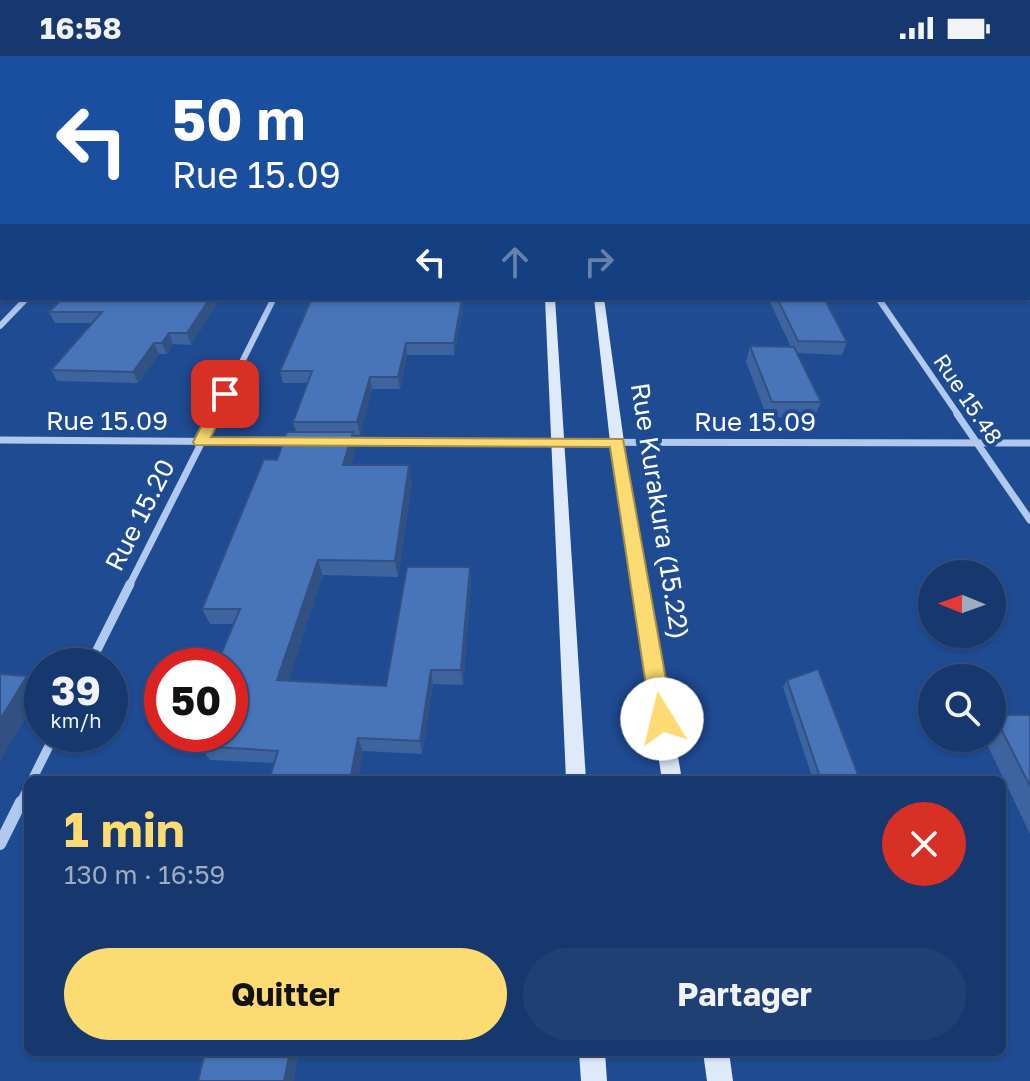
<!DOCTYPE html>
<html lang="fr">
<head>
<meta charset="utf-8">
<style>
	:root { --surface:#17386e; --page:#203f73; --text:#f1f3f6; --muted:#9eacc2; --line:#365281; --accent:#fcdc72 }
	body { margin:0; font-family:"Golos Text",sans-serif; background:var(--page); color:var(--text); height:100vh; display:flex; flex-direction:column; font-size:30px; white-space:nowrap }
	* { box-sizing:border-box; margin:0 }
	p { font-size:26px; color:var(--muted) }
	.icon { flex:none; width:44px; height:44px; fill:none; stroke:currentColor; stroke-width:2; stroke-linecap:round; stroke-linejoin:round }
	.map { position:relative; flex:1; overflow:hidden }
	.sheet { position:absolute; left:24px; top:720px; width:982px; height:280px; display:flex; flex-direction:column; background:var(--surface); border-radius:12px; box-shadow:0 2px 6px #0004,0 0 0 2px var(--line) }
	.sheet>* { flex:none }
	.guide { position:absolute; left:0px; top:0px; width:1030px; height:244px; box-shadow:0 2px 6px #0004,0 0 0 2px var(--line); background:#1a4fa0; color:#fff; overflow:hidden }
	.needle { width:52px; rotate:271deg }
	.controls { position:absolute; left:918px; top:504px; display:grid; gap:16px }
	.controls a { display:grid; place-items:center; width:88px; height:88px; border-radius:50%; background:var(--surface); box-shadow:0 2px 6px #0004,0 0 0 2px var(--line); font-size:40px }
	.speed { position:absolute; left:24px; top:592px; display:flex; gap:16px; font-size:40px; font-weight:700; text-align:center }
	.speed>* { display:grid; place-content:center; width:104px; height:104px; border-radius:50%; background:var(--surface); box-shadow:0 2px 6px #0004,0 0 0 2px var(--line); line-height:1 }
	.speed small { font-size:20px; font-weight:400 }
	.speed .limit { border:12px solid #d22; background:#fff; color:#111 }
	.pin { position:absolute; display:grid; place-items:center; width:68px; height:68px; color:#fff; margin:-34px; border-radius:16px; box-shadow:0 4px 12px #0006 }
	.me { position:absolute; width:88px; margin:-44px; rotate:351deg; stroke-linejoin:round; filter:drop-shadow(0 0 6px #0008) }
	.turn { display:flex; align-items:center; gap:28px; height:168px; padding:0 40px; font-size:36px }
	.turn .icon { width:104px; height:104px; stroke-width:2.5 }
	.turn b { display:block; font-size:56px; line-height:68px }
	.lanes { display:flex; align-items:center; height:76px; padding:0 40px; background:#0003; justify-content:center; gap:40px; direction:ltr }
	.lanes .off { opacity:.35 }
	.round { display:grid; place-items:center; flex:none; width:84px; height:84px; border-radius:42px; background:var(--page) }
	.headline { display:flex; align-items:center; justify-content:space-between; height:136px; padding:0 40px }
	h1 { font-size:48px; font-weight:700; line-height:60px; color:var(--accent) }
	.primary-button { display:flex; gap:16px; margin-top:auto; padding:16px 40px }
	.primary-button a { flex:1; height:92px; border-radius:48px; background:var(--accent); color:#111; font-size:32px; font-weight:700; line-height:92px; text-align:center }
	.primary-button a+a { background:var(--page); color:var(--text) }
	.status { display:flex; justify-content:space-between; align-items:center; height:56px; padding:0 40px; background:var(--surface); direction:ltr }
	.status svg { height:22px; fill:currentColor }
	.map>svg:first-child { display:block }
	.lines { fill:none; stroke-linecap:round; stroke-linejoin:round }
	.street-far3 { stroke:#b1c9ee; stroke-width:6 }
	.street-far2 { stroke:#b1c9ee; stroke-width:7 }
	.street-far1 { stroke:#b1c9ee; stroke-width:9 }
	.street { stroke:#b1c9ee; stroke-width:12 }
	.secondary { fill:#dee9fa; fill-rule:evenodd }
	.wall { fill:#3e649f }
	.shaded-wall { fill:#325182 }
	.building { fill:#4874b9; stroke:#325182; stroke-width:2 }
	.route { fill:#fcdc72; stroke:#a48f4a; stroke-width:2 }
	.labels { text-anchor:middle; stroke-width:8; stroke-linejoin:round; paint-order:stroke }
	.far-street-label { font-size:22px; fill:#fff; stroke:#1f4b93 }
	.street-label { font-size:26px; fill:#fff; stroke:#1f4b93 }
</style>
</head>
<body>
<div class="status"><b>16:58</b><svg viewBox="0 0 49 12"><path d="M0 12V9h3v3zM5 12V6h3v6zM10 12V3h3v9zM15 12V0h3v12zM26 1h20v11H26zM47 4h2v5h-2z"/></svg></div>
<div class="map">
<svg width="1030" height="1025" viewBox="0 0 1030 1025">
	<rect width="100%" height="100%" fill="#1f4b93"/>
	<g class="lines">
		<g class="street-far3">
			<polyline points="878,242 959,360"/>
			<polyline points="0,270 27,242"/>
			<polyline points="215,360 274,242"/>
		</g>
		<g class="street-far2">
			<polyline points="957,358 1030,464"/>
			<polyline points="0,384 291,386"/>
			<polyline points="345,386 1030,387"/>
			<polyline points="129,530 216,358"/>
		</g>
		<g class="street-far1">
			<polyline points="89,610 130,528"/>
			<polyline points="32,724 55,678"/>
			<polyline points="20,748 28,732"/>
		</g>
		<polyline class="street" points="0,788 21,746"/>
		<g class="secondary">
			<polygon points="545,242 555,242 586,724 566,724"/>
			<polygon points="594,242 604,242 624,386 682,724 662,724 610,386"/>
			<polygon points="579,996 605,996 607,1025 581,1025"/>
			<polygon points="703,996 729,996 733,1025 707,1025"/>
		</g>
	</g>
	<g class="wall">
		<polygon points="221,242 191,289 173,288 167,298 159,298 138,327 57,325 51,314 92,267 55,267 49,256"/>
		<polygon points="768,242 824,242 847,286 842,299 797,297 821,346 814,362 767,361 746,306 750,290 791,291"/>
		<polygon points="463,254 454,299 407,299 400,333 372,333 360,379 353,379 356,392 351,409 412,425 398,521 323,519 288,625 386,630 470,511 471,526 463,629 433,628 422,698 363,695 274,707 210,704 200,690 230,678 233,568 210,568 202,553 277,404 296,376 293,366 307,327 283,327 280,315"/>
		<polygon points="787,624 860,724 813,724 783,631"/>
		<polygon points="994,659 1030,659 1030,778 984,682 992,682 992,660"/>
	</g>
	<g class="shaded-wall">
		<polygon points="2,196 2,207 0,209 0,198"/>
		<polygon points="210,242 221,242 191,289 187,277"/>
		<polygon points="462,243 463,254 454,299 454,287"/>
		<polygon points="169,277 173,288 167,298 162,287"/>
		<polygon points="154,287 159,298 138,327 133,316"/>
		<polygon points="406,287 407,299 400,333 398,321"/>
		<polygon points="370,321 372,333 360,379 357,366"/>
		<polygon points="353,376 356,392 347,425 343,409"/>
		<polygon points="409,409 412,425 398,521 395,505"/>
		<polygon points="318,504 323,519 284,638 277,624"/>
		<polygon points="470,511 471,526 463,629 461,614"/>
		<polygon points="431,614 433,628 422,698 420,685"/>
		<polygon points="27,620 42,635 0,705 0,664"/>
		<polygon points="358,682 363,695 358,724 350,724"/>
		<polygon points="290,996 299,996 294,1025 284,1025"/>
	</g>
	<g class="building">
		<polygon points="0,122 2,122 2,196 0,198"/>
		<polygon points="1028,169 1030,170 1030,183 1028,183"/>
		<polygon points="63,242 210,242 187,277 169,277 162,287 154,287 133,316 51,314 102,256 49,256"/>
		<polygon points="312,242 422,242 462,243 454,287 406,287 398,321 370,321 357,366 293,366 312,315 280,315"/>
		<polygon points="777,242 824,242 847,286 798,285"/>
		<polygon points="750,290 794,291 821,346 772,346"/>
		<polygon points="287,376 353,376 343,409 409,409 395,505 318,504 277,624 386,630 407,511 470,511 461,614 431,614 420,685 358,682 350,724 269,724 278,695 200,690 205,678 230,678 230,610 216,610 240,553 202,553 264,403 277,404"/>
		<polygon points="818,613 860,724 821,724 787,624"/>
		<polygon points="0,618 27,620 0,664"/>
		<polygon points="994,659 1030,659 1030,730"/>
		<polygon points="205,996 290,996 284,1025 198,1025"/>
	</g>
	<linearGradient id="sky" x2="0" y2="1"><stop stop-color="#112951"/><stop offset="0.46" stop-color="#3c619e"/><stop offset="1" stop-color="#3c619e" stop-opacity="0"/></linearGradient>
	<rect width="1030" height="265" fill="url(#sky)"/>
	<polygon class="route" points="225,334 232,338 211,381 623,383 673,663 670,669 662,672 654,669 651,663 610,391 195,389 193,386 218,338"/>
	<g class="labels">
		<g class="far-street-label">
			<text transform="translate(968 343) rotate(56)" y="8">Rue 15.48</text>
		</g>
		<g class="street-label">
			<text x="107" y="374">Rue 15.09</text>
			<text x="755" y="375">Rue 15.09</text>
			<text transform="translate(660 455) rotate(81)" y="9">Rue Kurakura (15.22)</text>
			<text transform="translate(140 459) rotate(-63)" y="9">Rue 15.20</text>
		</g>
	</g>
</svg>
<div class="controls">
<a><svg class="needle" viewBox="-14 -14 28 28"><path d="M0-13l5 13h-10z" fill="#e53935"/><path d="M0 13l5-13h-10z" fill="#9eacc2"/></svg></a>
<a><svg class="icon" aria-label="search" viewBox="0 0 24 24"><circle cx="10" cy="10" r="6"/><path d="M15 15l6 6"/></svg></a>
</div>
<div class="speed"><div>39<small>km/h</small></div><div class="limit">50</div></div>
<div class="pin" style="left:225px;top:338px;background:#d93025"><svg class="icon" aria-label="arrive" viewBox="0 0 24 24"><path d="M6 21V4h12l-3 4 3 4H6"/></svg></div>
<svg class="me" style="left:662px;top:663px" viewBox="-20 -20 40 40"><circle r="19" fill="#fff"/><path d="M0-13L10 11 0 6-10 11z" fill="#fcdc72"/></svg>
<div class="guide">
<div class="turn"><svg class="icon" aria-label="left" viewBox="0 0 24 24"><path d="M17 20v-9H6M10 6l-5 5 5 5"/></svg><div><b>50 m</b>Rue 15.09</div></div>
<div class="lanes"><svg class="icon" aria-label="left" viewBox="0 0 24 24"><path d="M17 20v-9H6M10 6l-5 5 5 5"/></svg><svg class="icon off" aria-label="ahead" viewBox="0 0 24 24"><path d="M12 20V5M6 11l6-6 6 6"/></svg><svg class="icon off" aria-label="right" viewBox="0 0 24 24"><path d="M7 20v-9h11M14 6l5 5-5 5"/></svg></div>
</div>
<section class="sheet">
<div class="headline"><div><h1>1 min</h1><p>130 m · 16:59</p></div><a class="round" style="background:#d93025;color:#fff"><svg class="icon" aria-label="close" viewBox="0 0 24 24"><path d="M6 6l12 12M18 6L6 18"/></svg></a></div>
<div class="primary-button"><a>Quitter</a><a>Partager</a></div>
</section>
</div>
</body>
</html>
